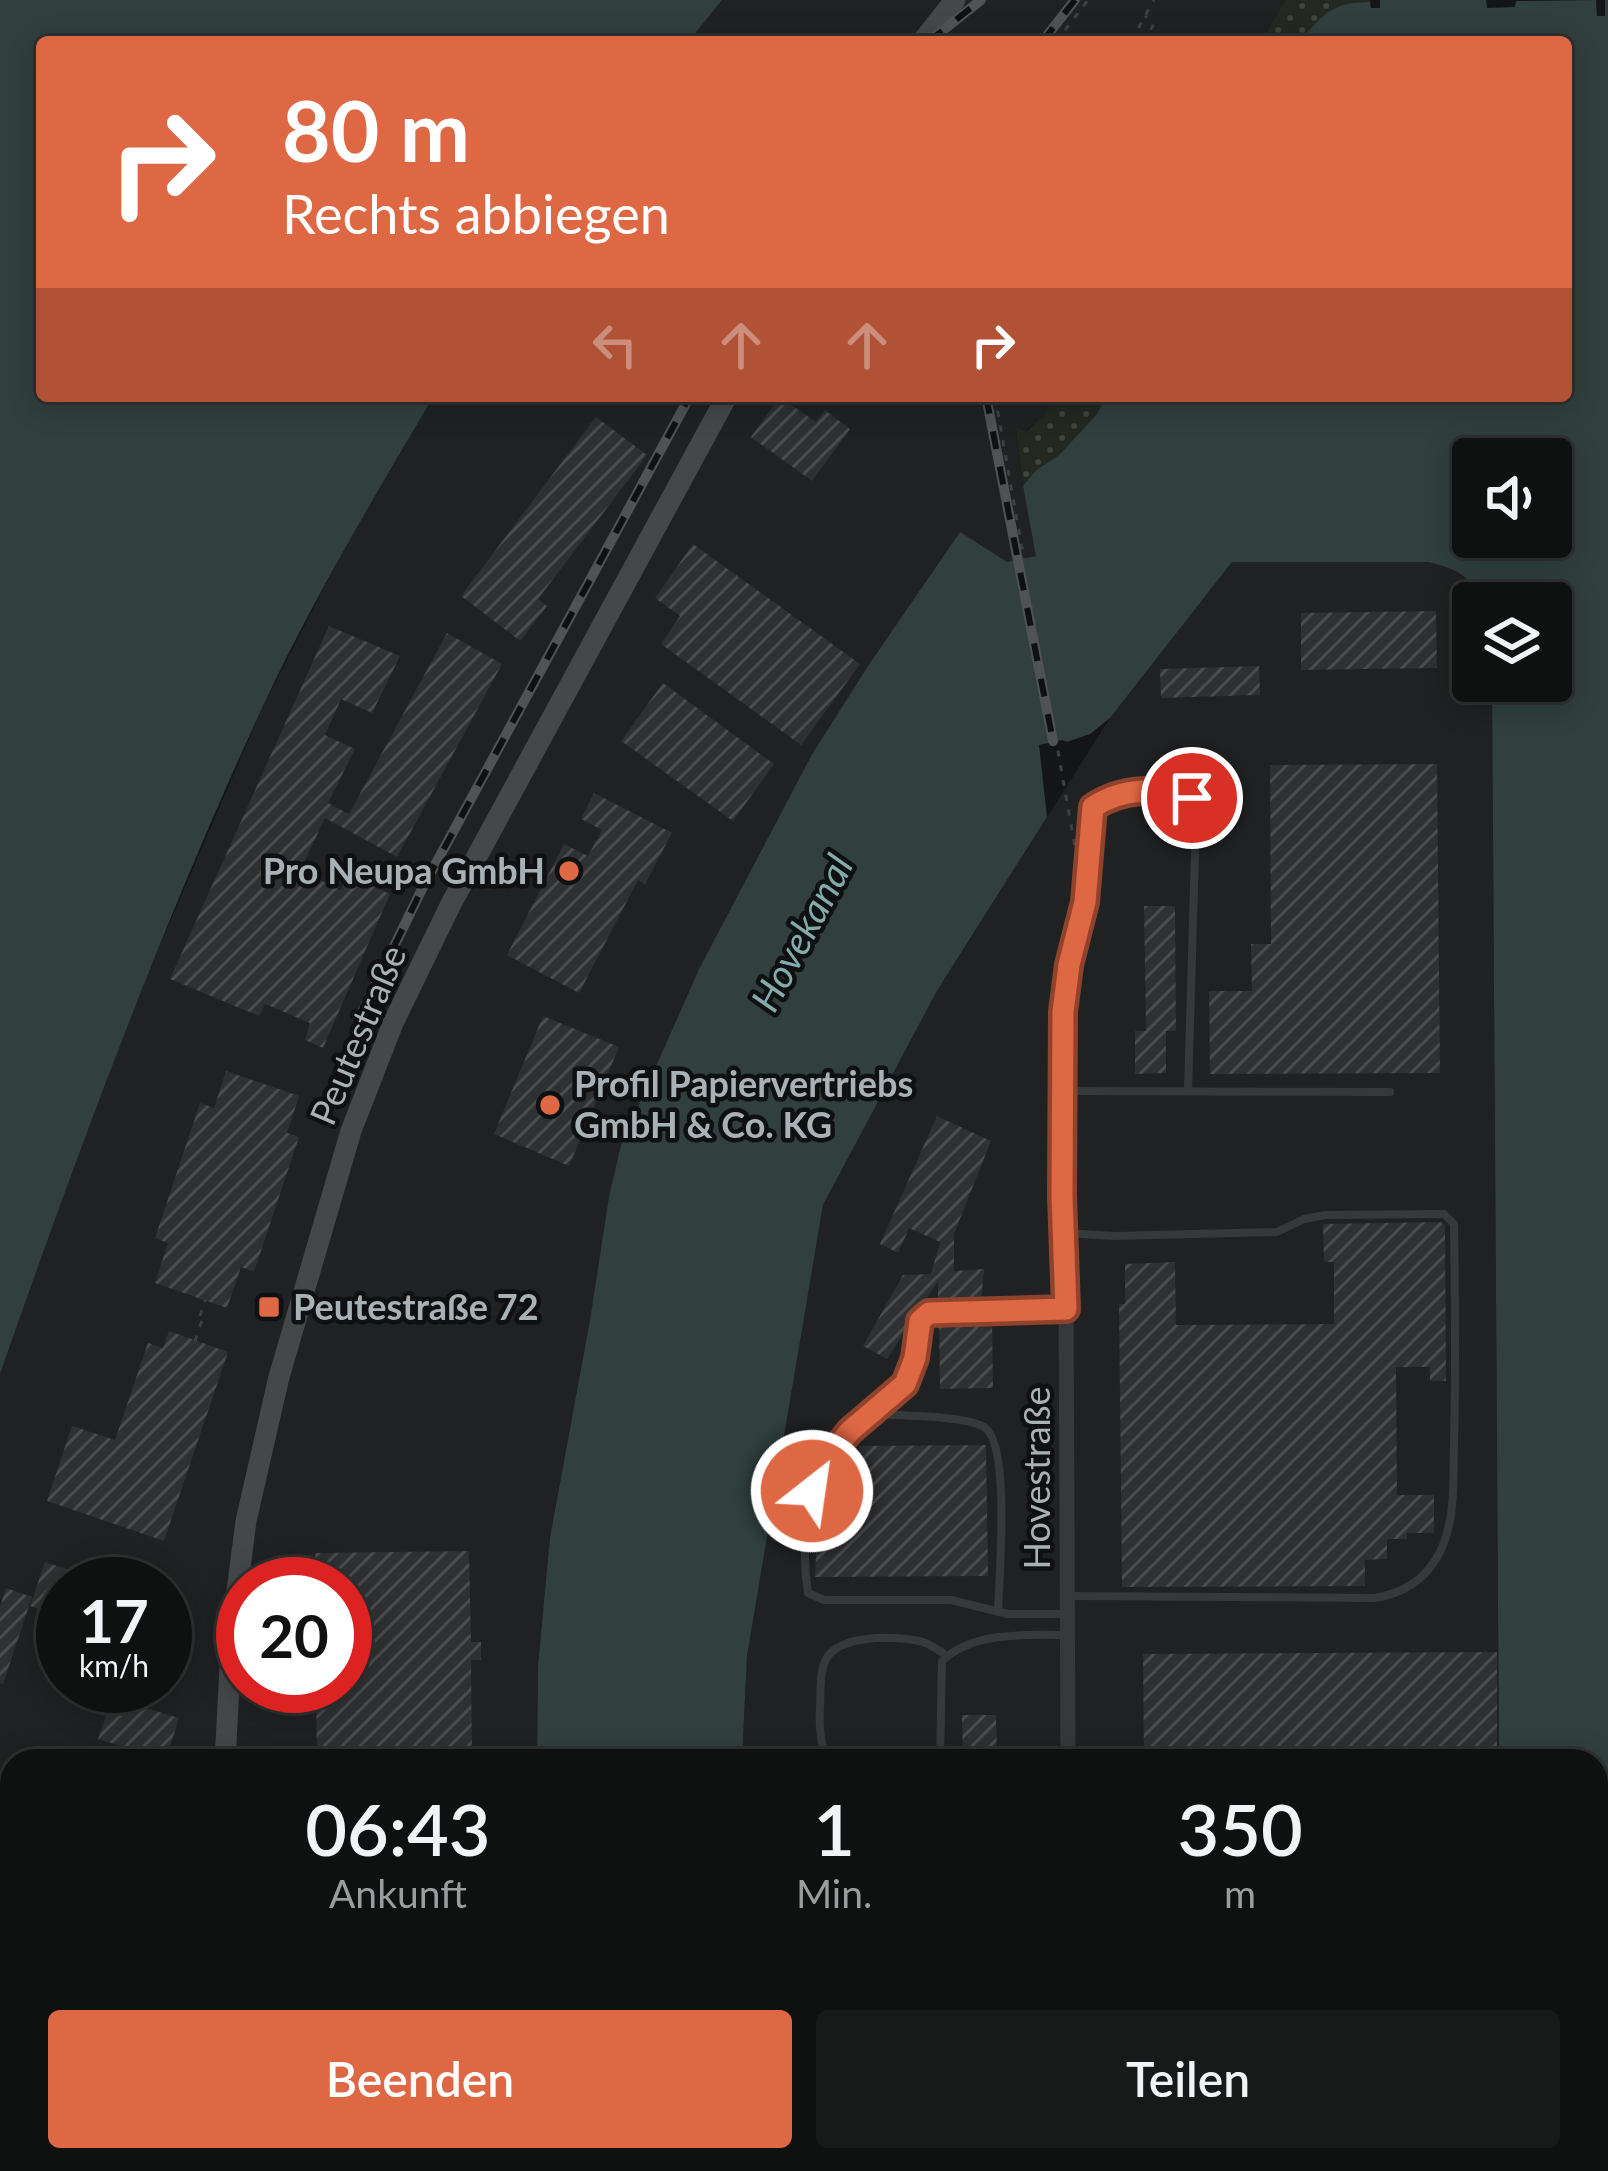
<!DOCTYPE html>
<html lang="de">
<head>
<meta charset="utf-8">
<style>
	:root { --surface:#0f1010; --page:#181919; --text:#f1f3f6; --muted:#9b9d9f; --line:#2f3030; --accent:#de6744 }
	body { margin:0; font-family:Lato,sans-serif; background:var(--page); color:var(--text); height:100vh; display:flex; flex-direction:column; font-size:45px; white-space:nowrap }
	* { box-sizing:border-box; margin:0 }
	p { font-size:39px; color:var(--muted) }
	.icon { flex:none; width:66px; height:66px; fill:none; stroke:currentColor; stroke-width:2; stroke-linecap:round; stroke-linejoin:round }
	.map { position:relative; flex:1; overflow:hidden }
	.sheet { position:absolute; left:0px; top:1749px; width:1608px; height:423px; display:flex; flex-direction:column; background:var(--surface); border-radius:36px 36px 0 0; box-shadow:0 6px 30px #0003,0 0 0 3px var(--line) }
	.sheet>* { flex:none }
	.hud { position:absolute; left:36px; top:36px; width:1536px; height:366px; border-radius:12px; box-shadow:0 6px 30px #0003,0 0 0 3px var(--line); background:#de6744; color:#fff; overflow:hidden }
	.fabs { position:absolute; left:1452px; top:438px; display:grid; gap:24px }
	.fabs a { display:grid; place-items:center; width:120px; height:120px; border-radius:12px; background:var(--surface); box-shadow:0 6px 30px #0003,0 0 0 3px var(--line); font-size:60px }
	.speed { position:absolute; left:36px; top:1557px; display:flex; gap:24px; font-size:60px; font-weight:700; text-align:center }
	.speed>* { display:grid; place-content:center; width:156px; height:156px; border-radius:50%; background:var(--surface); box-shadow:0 6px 30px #0003,0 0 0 3px var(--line); line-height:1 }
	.speed small { font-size:30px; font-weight:400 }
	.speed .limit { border:18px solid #d22; background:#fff; color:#111 }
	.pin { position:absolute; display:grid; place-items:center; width:102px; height:102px; color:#fff; margin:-51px; border:6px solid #fff; border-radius:50%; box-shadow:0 3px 12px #0007 }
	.me { position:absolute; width:132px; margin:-66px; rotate:30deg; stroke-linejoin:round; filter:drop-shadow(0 0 9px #0008) }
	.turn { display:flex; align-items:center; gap:42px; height:252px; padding:0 48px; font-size:54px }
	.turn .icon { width:156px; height:156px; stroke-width:2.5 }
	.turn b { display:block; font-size:84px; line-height:102px }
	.lanes { display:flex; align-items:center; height:114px; padding:0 48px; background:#0003; justify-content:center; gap:60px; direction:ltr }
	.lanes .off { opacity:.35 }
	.eta { display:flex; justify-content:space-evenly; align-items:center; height:204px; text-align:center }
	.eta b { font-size:72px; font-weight:600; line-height:84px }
	.action { display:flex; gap:24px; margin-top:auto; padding:24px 48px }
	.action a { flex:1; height:138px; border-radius:12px; background:var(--accent); color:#fff; font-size:48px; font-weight:600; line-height:138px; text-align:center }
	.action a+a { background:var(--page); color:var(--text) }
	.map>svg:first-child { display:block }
	.built { fill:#202123; fill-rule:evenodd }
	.grass { fill:url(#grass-dots) }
	.water { fill:#313f3f; fill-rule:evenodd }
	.building { fill:url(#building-hatch) }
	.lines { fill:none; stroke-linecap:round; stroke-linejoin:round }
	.path { stroke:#3c4041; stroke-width:3; stroke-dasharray:6 9; stroke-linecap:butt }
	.lane { stroke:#36393a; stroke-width:8 }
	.street { stroke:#36393a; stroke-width:15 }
	.secondary { stroke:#44484a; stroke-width:21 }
	.rail-casing { stroke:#4f5355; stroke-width:10 }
	.rail { stroke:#0f1011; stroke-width:6; stroke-dasharray:18; stroke-linecap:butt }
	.route-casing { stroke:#90432c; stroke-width:30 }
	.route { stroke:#de6744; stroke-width:21 }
	.poi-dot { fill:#de6744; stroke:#0f1011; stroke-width:4.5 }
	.labels { text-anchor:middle; stroke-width:9; stroke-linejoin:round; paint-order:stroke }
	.poi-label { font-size:36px; font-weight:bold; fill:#a8b1b5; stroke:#0f1011; text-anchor:start }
	.street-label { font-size:36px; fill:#a8b1b5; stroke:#0f1011 }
	.water-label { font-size:39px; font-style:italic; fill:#82abac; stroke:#0f1011 }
</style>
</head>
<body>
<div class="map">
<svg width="1608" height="2171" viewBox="0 0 1608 2171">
	<defs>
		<pattern id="grass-dots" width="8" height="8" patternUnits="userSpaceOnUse" patternTransform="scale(3)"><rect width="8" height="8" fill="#232821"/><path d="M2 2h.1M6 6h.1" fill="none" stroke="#40453f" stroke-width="1.8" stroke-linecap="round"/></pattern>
		<pattern id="building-hatch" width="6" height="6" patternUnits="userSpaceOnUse" patternTransform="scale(3)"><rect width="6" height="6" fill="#2f3032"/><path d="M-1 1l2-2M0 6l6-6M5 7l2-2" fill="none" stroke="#4a4c4d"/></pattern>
	</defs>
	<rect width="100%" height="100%" fill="#141516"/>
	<g class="built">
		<polygon points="722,0 1285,0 1261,42 688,42"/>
		<path d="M434,396H1055L1043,415L1026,431L1016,430L1023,486L1037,556L1027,558L1062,739L1043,743L811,756L699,969L621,1145L609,1196L590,1320L550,1537L538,1665L537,1761H12V2160H520L521,2171H0V1374L61,1200L141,989L264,704L348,541ZM63,1584H165V1686H63ZM243,1584H345V1686H243Z"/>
		<polygon points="1232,562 1427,562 1447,566 1465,576 1479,591 1485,603 1473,603 1473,681 1492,681 1499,1761 742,1761 747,1656 823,1205 938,989 1110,718"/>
		<rect x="736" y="2160" width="765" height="11"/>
	</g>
	<g class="grass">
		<path d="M1285,0H1370V2C1332,1 1323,16 1299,42H1261Z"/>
		<polygon points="1055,396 1106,396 1097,414 1058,456 1036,470 1023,486 1016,428 1027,431 1043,415"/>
	</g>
	<g class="water">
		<path d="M0,0H722L688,42H42V396H434C374,497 313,599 263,706C162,924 79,1148 0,1374Z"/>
		<path d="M1380,0H1486L1487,8L1515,7L1516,1L1596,0L1597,16H1605V0H1608V2171H1501V2160H1596V1761H1499L1492,681H1551V603H1485C1473,577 1454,567 1427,562H1232L1110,718L1090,734L1067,742L1062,740L1039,745L1047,817L938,989L823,1205L747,1656L742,1761H537L538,1665L550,1537L590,1320L609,1196L621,1145L699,969L811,756L868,666L960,532L1007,562L1036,556L1023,486L1036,470L1058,456L1097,414L1106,396H1566V42H1299C1322,16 1332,1 1370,2L1371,8H1380ZM1551,459V537H1473V459Z"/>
		<rect x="541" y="2160" width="195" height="11"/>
	</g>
	<g class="building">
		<polygon points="780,397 816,422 825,410 850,429 812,481 751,437"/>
		<polygon points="596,417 647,455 538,599 547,606 520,641 461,596"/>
		<polygon points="693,544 860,664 801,745 661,644 680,616 655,598"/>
		<polygon points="1436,611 1437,668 1301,670 1301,613"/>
		<polygon points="329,626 400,656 372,713 341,699 325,735 355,749 328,803 349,814 447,633 502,664 397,857 325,818 300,871 341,890 347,875 390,894 323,1048 305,1040 310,1023 265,1004 259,1016 170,979"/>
		<polygon points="1259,666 1260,695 1161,698 1160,669"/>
		<polygon points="663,683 774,764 733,821 621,741"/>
		<polygon points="1437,764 1440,1073 1210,1074 1209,991 1252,991 1251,944 1271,944 1270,765"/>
		<polygon points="594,793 672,833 645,884 638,880 579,993 507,955 564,844 588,856 602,830 581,819"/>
		<polygon points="1144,906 1175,906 1176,1031 1166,1031 1166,1073 1135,1074 1135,1031 1146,1031"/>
		<polygon points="543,1016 619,1047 569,1166 494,1134"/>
		<polygon points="226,1071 299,1096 287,1133 299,1137 254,1272 241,1267 227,1308 155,1283 168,1243 155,1238 200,1103 214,1108"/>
		<polygon points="937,1116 991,1141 954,1234 954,1271 984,1269 981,1303 938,1304 938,1281 887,1359 863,1346 903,1275 931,1274 940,1242 909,1228 898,1253 880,1244"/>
		<polygon points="1441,1222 1445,1226 1446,1381 1430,1381 1430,1367 1396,1367 1397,1495 1434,1495 1434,1533 1407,1533 1407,1539 1387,1539 1387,1559 1365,1560 1365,1586 1122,1587 1119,1304 1125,1304 1125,1264 1175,1262 1176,1325 1334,1324 1334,1262 1324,1262 1323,1224"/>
		<polygon points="939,1321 992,1321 993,1388 940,1389"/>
		<polygon points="169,1331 228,1352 164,1541 47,1501 72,1426 115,1440 148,1343 163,1348"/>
		<polygon points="986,1445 988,1576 815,1577 818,1514 859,1514 859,1446"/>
		<polygon points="469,1551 471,1642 481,1642 481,1660 471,1660 472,1761 317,1761 316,1686 345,1686 345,1584 316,1584 315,1553"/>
		<polygon points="45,1562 103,1581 102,1584 63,1584 63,1617 30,1606"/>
		<polygon points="6,1588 32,1597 3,1684 0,1683 0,1607"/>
		<polygon points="165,1603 189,1611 168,1676 165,1675"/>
		<polygon points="1497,1652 1497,1761 1144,1761 1143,1654"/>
		<polygon points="120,1700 179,1718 166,1760 98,1739 108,1710 117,1713"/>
		<polygon points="962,1715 996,1715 997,1761 963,1761"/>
	</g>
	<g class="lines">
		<g class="path">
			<polyline points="1131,41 1154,0"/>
			<polyline points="1056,42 1088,0"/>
			<polyline points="1142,42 1153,26 1151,21 1145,16"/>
			<polyline points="995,396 1075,847"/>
			<polyline points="200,1316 205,1300"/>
			<polyline points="195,1341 203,1317"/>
		</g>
		<g class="lane">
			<polyline points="1063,1091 1390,1092"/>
			<path d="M1062,1194L1063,1012L1069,965L1085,902L1093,807C1124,787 1156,789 1191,798L1196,818L1188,1091"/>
			<path d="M1065,1233L1114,1236L1277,1232L1304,1219L1325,1215L1444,1214L1454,1224C1455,1296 1456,1368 1454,1440C1453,1477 1457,1526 1436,1559C1422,1582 1399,1594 1375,1598L1068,1596"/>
			<path d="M1066,1309L929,1313L920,1321C917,1341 917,1367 904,1385C892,1402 870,1414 854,1427C810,1465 799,1538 808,1593L824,1600H951L1008,1614H1066"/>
			<path d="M872,1414C898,1416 963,1415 984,1427C1011,1443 999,1579 998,1612"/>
			<path d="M828,1761C820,1745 819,1724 820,1706C821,1691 819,1673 826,1659C840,1634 898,1635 923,1642C931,1645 940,1651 947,1656"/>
			<path d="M940,1761L942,1661C973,1631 1026,1635 1066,1635"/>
			<polyline points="12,2046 10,2050 12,2055"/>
			<polyline points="34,2160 35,2171"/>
			<polyline points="179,2171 179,2160"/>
		</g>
		<g class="street">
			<polyline points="1062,1196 1066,1297 1068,1761"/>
			<polyline points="1070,2160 1070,2171"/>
		</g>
		<g class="secondary">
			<polyline points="922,42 955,0"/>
			<polyline points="225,1761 232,1630 246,1521 279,1377 351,1131 393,1023 451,904 727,396"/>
			<polyline points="226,2160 226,2171"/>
		</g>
		<defs>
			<g id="rail">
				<polyline points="928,42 981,0"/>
				<polyline points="1042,42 1075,0"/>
				<polyline points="986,396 1053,741"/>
				<polyline points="363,1010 422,889 690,396"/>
			</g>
		</defs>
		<use href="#rail" class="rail-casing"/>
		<use href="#rail" class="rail"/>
	</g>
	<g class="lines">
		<defs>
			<path id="route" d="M812,1491L828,1458L850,1431L905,1384L915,1358L920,1321L929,1313L1066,1309L1062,1196L1063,1012L1069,965L1085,902L1093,807C1124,787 1156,788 1192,798"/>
		</defs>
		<use href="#route" class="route-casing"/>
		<use href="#route" class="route"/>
	</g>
	<g class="poi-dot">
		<circle cx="569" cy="871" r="12"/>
		<circle cx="550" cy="1105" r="12"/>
		<rect x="257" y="1295" width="24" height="24" rx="6"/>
	</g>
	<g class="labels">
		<g class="poi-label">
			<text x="545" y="884" text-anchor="end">Pro Neupa GmbH</text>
			<text x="574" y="1097">Profil Papiervertriebs<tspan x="574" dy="41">GmbH &amp; Co. KG</tspan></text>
			<text x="293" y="1320">Peutestraße 72</text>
		</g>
		<g class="street-label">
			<text transform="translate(358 1035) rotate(-67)" y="13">Peutestraße</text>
			<text transform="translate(1037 1478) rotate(-90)" y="13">Hovestraße</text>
		</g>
		<g class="water-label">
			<text transform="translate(802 933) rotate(-62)" y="14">Hovekanal</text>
		</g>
	</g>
</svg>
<div class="fabs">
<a><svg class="icon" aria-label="sound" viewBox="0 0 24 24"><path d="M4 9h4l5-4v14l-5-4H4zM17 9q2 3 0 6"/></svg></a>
<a><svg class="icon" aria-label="layers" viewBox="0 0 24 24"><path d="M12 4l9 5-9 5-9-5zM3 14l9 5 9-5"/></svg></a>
</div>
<div class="speed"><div>17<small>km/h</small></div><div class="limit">20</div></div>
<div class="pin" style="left:1192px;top:798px;background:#d93025"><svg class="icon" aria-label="arrive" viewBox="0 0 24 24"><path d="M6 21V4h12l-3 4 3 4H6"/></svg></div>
<svg class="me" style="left:812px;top:1491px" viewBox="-20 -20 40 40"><circle r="17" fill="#de6744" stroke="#fff" stroke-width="3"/><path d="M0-11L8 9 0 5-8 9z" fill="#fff"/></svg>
<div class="hud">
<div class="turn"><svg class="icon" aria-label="right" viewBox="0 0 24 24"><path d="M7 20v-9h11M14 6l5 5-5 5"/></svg><div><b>80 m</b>Rechts abbiegen</div></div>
<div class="lanes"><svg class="icon off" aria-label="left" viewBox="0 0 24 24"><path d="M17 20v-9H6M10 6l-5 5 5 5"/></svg><svg class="icon off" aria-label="ahead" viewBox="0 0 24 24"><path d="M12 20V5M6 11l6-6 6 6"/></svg><svg class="icon off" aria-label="ahead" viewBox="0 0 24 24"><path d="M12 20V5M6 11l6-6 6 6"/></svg><svg class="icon" aria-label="right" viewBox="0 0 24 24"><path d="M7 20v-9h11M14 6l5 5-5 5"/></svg></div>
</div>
<section class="sheet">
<div class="eta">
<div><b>06:43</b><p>Ankunft</p></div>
<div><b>1</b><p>Min.</p></div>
<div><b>350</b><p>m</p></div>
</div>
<div class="action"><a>Beenden</a><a>Teilen</a></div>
</section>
</div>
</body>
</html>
